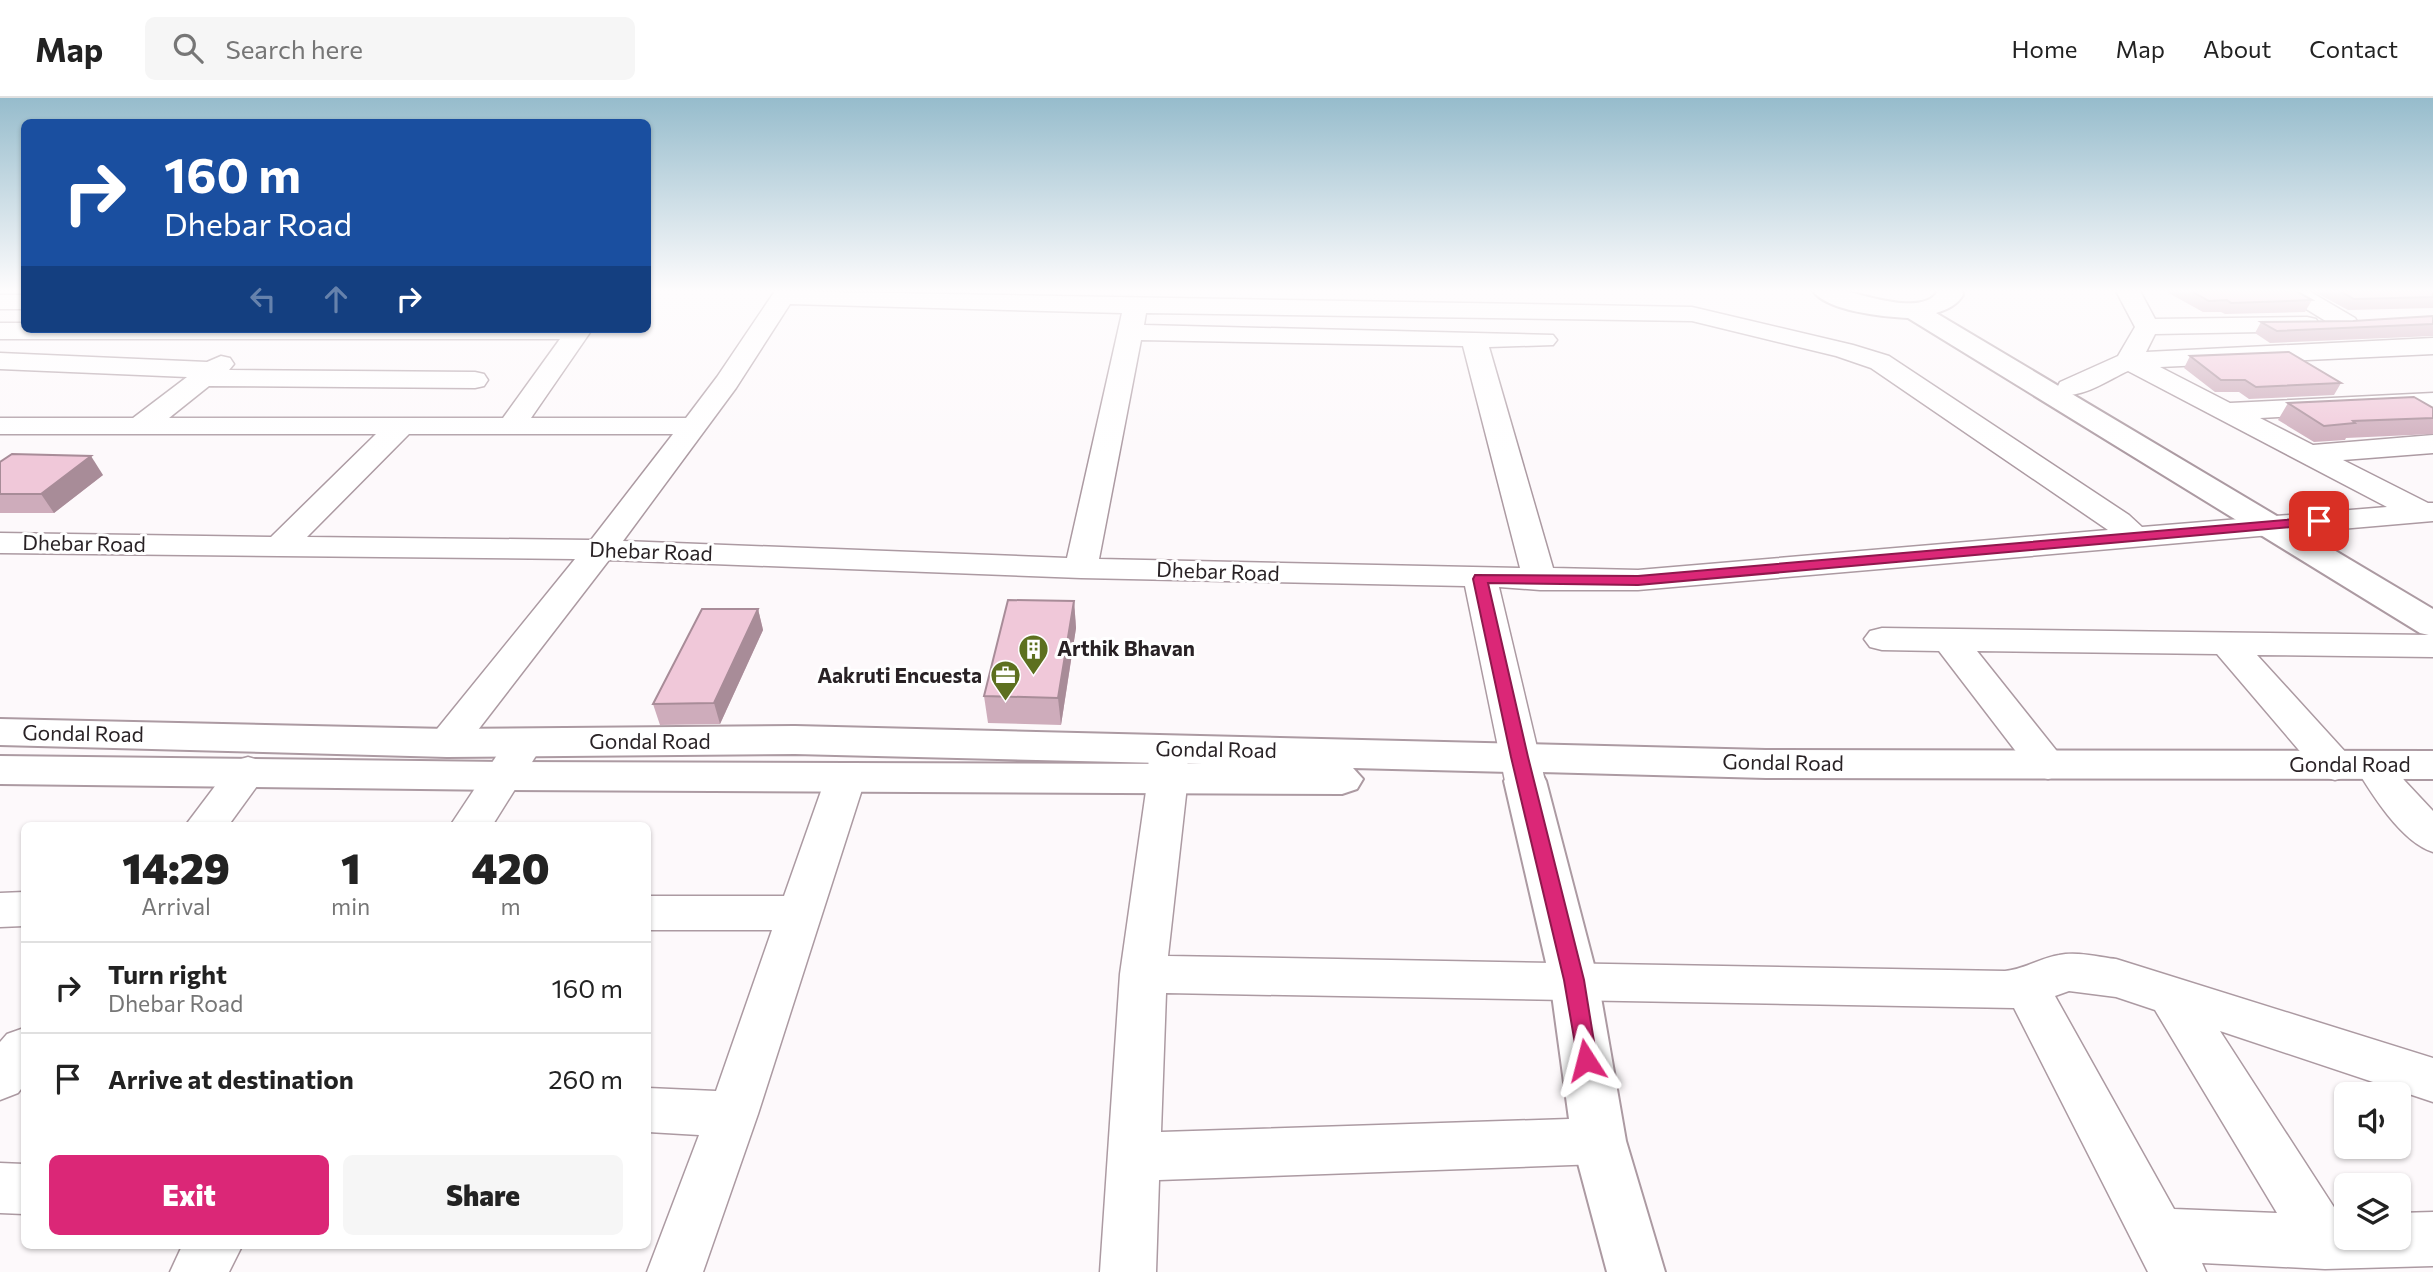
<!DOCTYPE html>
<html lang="en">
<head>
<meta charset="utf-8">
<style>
	:root { --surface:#fff; --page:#f6f6f6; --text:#222; --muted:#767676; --line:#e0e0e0; --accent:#db2777 }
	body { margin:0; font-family:Commissioner,sans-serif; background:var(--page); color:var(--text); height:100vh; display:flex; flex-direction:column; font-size:26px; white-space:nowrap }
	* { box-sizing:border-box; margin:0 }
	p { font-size:23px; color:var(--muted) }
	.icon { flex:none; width:38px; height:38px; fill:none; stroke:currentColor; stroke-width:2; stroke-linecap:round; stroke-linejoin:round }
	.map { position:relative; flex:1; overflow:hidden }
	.panel { position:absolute; left:21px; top:724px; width:630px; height:427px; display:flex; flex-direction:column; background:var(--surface); border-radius:10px; box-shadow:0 2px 5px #0004 }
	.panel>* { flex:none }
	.guide { position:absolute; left:21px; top:21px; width:630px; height:214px; border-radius:10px; box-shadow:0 2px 5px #0004; background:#1a4fa0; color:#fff; overflow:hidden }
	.tools { position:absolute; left:2334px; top:984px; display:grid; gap:14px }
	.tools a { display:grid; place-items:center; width:77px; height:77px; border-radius:10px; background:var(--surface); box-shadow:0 2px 5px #0004; font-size:35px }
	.pin { position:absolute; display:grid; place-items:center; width:60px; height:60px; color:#fff; margin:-30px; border-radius:14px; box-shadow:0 4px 10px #0006 }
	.me { position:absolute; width:77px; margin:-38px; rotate:351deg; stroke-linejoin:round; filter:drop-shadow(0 0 5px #0008) }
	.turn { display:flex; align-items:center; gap:24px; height:147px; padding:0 28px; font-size:32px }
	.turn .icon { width:91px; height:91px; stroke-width:2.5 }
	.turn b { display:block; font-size:49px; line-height:60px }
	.lanes { display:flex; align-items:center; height:66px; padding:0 28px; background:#0003; justify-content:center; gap:35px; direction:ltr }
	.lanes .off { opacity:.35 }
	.eta { display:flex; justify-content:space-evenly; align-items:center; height:119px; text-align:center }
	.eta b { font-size:42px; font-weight:800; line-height:49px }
	.cta { display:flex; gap:14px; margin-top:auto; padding:14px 28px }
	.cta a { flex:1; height:80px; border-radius:10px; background:var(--accent); color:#fff; font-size:28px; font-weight:800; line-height:80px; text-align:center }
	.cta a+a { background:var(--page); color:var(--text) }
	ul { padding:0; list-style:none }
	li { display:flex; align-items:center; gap:21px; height:91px; padding:0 28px; border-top:2px solid var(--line) }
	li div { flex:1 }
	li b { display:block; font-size:26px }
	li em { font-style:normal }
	header { display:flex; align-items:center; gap:42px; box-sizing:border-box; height:98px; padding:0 35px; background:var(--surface); border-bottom:2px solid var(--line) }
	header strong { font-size:33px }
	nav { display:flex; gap:38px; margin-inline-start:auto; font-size:24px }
	.search { width:490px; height:63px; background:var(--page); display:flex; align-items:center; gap:18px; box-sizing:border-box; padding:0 24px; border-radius:10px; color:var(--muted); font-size:26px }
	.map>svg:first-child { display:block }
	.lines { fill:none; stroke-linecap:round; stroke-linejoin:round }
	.minor-casing { stroke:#ac9aa2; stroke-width:3 }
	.major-casing { stroke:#ac9aa2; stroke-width:4 }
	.minor { fill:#fff; fill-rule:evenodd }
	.major { fill:#fff; fill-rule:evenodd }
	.wall { fill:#ceacbb }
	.shaded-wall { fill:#a88c98 }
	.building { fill:#f0c8d9; stroke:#a88c98; stroke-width:2 }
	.route { fill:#db2777; stroke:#8e194d; stroke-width:2 }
	.labels { text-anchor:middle; stroke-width:6; stroke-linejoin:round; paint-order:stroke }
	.street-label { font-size:21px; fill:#292225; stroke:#fff }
	.poi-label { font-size:21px; font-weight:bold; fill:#292225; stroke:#fff; text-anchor:start }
</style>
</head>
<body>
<header>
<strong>Map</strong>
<div class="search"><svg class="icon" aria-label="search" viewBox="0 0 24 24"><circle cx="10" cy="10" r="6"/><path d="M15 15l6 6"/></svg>Search here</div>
<nav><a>Home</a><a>Map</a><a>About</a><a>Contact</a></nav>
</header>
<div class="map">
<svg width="2433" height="1174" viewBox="0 0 2433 1174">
	<rect width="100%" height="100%" fill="#fdf9fb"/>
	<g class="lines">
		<defs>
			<g id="minor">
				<path d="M775,193L1692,209L1853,247L1889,258L2129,417L2142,429L2387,409L2128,273C2108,282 2082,301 2060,296L2057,290L2060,284L2118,258L2135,229L2116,193H2140L2155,221L2307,219L2316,221L2319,226L2316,231L2307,233L2155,236L2146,254L2433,240V256L2160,269L2230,305L2433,295V311L2260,320L2313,347L2433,337V355L2343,362L2428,405H2433V423L1638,492H1540L1499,489L1545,683L1539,693L1525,697L1511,693L1505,683L1465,488L1081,480L609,462L461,654L447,658L433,654L428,645L433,636L575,461L0,455V435L271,439L376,336H0V320H133L187,279L0,271V255L207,264L221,258L230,260L234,266L229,272L475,274L484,276L488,282L484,288L475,290L209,288L169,320H503L560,241H0V225H24V231H589L591,233L531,320H686L717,279ZM790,206L1122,215L1067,460L623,443L736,290ZM1146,215L1692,223L1836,258L1871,270L2108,432L1638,472L1553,470L1489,249L1553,247L1557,242L1553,237L1144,227ZM1141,242L1463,248L1520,470L1099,461ZM409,336H673L591,442L307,439Z"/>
				<polygon points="2281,193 2309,193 2355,220 2358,225 2355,230 2346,232 2337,230 2285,198"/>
				<rect x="0" y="197" width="24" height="14"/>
				<polygon points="1882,530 2433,537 2433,559 2257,557 2349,658 2355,668 2349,678 2335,682 2321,678 2217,556 1977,553 2068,667 2062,677 2048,681 2034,677 1939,553 1882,552 1870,549 1864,541 1870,533"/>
				<polygon points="525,632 539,636 544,645 492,728 450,728 511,636"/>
				<path d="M1168,638L1182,642L1187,651L1188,679L1168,858L2005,873C2025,871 2040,860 2059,857C2077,853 2098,859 2116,861L2433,960V1004L2220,933L2339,1117H2347V1139H2399V1115L2433,1114V1168L2325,1171L2202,1165L2206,1174H2148L2014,910L1166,895L1161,1034L1599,1020L1617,1026L1625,1043L1617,1060L1599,1066L1159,1082L1156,1174H1100L1120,876L1148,679L1149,651L1154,642ZM2069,893L2116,899L2155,912L2277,1115L2174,1111L2055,898Z"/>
				<path d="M2374,653L2388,657L2404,682L2433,713V754C2401,744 2371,695 2354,667L2360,657Z"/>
				<polygon points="248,659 262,663 268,673 228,728 185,728 234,663"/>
				<polygon points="846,665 860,669 866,679 758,1016 703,1174 647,1174 699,1037 648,1034 648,990 716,993 772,832 648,832 648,798 784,798 826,679 832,669"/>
				<polygon points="24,794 24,828 0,829 0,795"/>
				<polygon points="24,930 24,987 18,995 0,1002 0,944 7,936"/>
				<polygon points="0,1065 24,1066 24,1116 0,1115"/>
				<polygon points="182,1148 242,1148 229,1174 170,1174"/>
			</g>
			<g id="major">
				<path d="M1813,193C1822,192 1836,191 1845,193C1867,198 1924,218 1938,193H1962L1963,197C1957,207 1948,211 1936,215L2433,511V538L2420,535L1908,220C1884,219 1827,213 1813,193Z"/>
				<polygon points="0,621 447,631 795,628 1766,652 2433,653 2433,681 1766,680 1541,674 1546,683 1598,882 1626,1043 1665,1174 1607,1174 1572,1043 1550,882 1504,683 1510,674 1353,670 1363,681 1357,691 1342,696 503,692 0,686 0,658 503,664 1203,666 795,656 447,659 0,647"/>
			</g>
		</defs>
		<use href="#minor" class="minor-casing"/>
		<use href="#major" class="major-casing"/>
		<use href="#minor" class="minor"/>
		<use href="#major" class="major"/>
	</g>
	<g class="wall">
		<polygon points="2165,193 2296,193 2312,202 2305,214 2225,216 2221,214 2203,214"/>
		<polygon points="2313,193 2433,193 2433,210 2348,212"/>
		<polygon points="2433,218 2433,238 2270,245 2255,235 2261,224 2353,223"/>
		<polygon points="2190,258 2341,285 2334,297 2249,301 2239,294 2215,294 2184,270"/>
		<polygon points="2288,305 2433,310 2433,336 2346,340 2345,342 2314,344 2278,322"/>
		<polygon points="0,364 103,377 54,415 0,415"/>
		<polygon points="1074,503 1076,530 1061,627 988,625 984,598"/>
		<polygon points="758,511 763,532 720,626 660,627 653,606"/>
	</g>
	<g class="shaded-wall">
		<polygon points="91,358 103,377 54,415 41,396"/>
		<polygon points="1074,503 1076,530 1061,627 1058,600"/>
		<polygon points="758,511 763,532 720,626 714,605"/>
	</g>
	<g class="building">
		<polygon points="2191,193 2296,193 2312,202 2231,205 2227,202 2209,203"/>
		<polygon points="2340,193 2433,193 2433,199 2354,201"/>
		<polygon points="2433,218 2433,226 2277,233 2261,224 2353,223"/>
		<polygon points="2289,254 2341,285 2256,289 2245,282 2221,282 2190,258"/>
		<polygon points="2414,299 2433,310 2433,320 2353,323 2355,325 2324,328 2288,305"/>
		<polygon points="12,356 91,358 41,396 0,396 0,364"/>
		<polygon points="1008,502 1074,503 1058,600 984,598"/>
		<polygon points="702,511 758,511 714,605 653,606"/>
	</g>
	<linearGradient id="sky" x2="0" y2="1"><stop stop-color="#96bccc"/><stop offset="0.54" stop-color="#fefcfd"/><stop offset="1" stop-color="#fefcfd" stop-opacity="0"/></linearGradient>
	<rect width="2433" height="357" fill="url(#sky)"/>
	<polygon class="route" points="2319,419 2324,420 2324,426 1638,487 1488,485 1528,659 1584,882 1597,962 1594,969 1586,971 1579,969 1564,882 1511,659 1473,481 1475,477 1638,478"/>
	<defs>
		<symbol id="building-pin" viewBox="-11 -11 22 30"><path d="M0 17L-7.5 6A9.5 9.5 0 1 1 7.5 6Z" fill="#5d701f" stroke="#fff"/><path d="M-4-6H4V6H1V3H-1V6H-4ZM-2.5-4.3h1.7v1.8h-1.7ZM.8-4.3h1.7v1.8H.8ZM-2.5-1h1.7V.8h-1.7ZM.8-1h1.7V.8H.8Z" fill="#fff"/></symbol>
		<symbol id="office-pin" viewBox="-11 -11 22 30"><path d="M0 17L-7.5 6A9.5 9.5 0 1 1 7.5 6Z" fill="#5d701f" stroke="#fff"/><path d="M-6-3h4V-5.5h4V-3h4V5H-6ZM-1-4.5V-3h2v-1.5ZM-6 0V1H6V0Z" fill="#fff"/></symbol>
	</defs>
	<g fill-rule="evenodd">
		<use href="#building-pin" x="1016" y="534" width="35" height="47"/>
		<use href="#office-pin" x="988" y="560" width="35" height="47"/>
	</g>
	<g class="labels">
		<g class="street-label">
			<text transform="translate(84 446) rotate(1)" y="7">Dhebar Road</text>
			<text transform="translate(651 454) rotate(2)" y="7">Dhebar Road</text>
			<text transform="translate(1218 474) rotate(2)" y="7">Dhebar Road</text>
			<text transform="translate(83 636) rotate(1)" y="7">Gondal Road</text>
			<text x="650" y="651">Gondal Road</text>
			<text transform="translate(1216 652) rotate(1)" y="7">Gondal Road</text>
			<text transform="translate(1783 665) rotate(1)" y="7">Gondal Road</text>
			<text x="2350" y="674">Gondal Road</text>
		</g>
		<g class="poi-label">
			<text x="1057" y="558">Arthik Bhavan</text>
			<text x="982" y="585" text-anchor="end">Aakruti Encuesta</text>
		</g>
	</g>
</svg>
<div class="tools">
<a><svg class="icon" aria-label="sound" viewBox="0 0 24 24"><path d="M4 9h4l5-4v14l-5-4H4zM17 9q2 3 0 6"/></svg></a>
<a><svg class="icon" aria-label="layers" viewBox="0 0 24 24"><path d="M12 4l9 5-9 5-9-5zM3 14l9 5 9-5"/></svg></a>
</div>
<div class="pin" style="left:2319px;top:423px;background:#d93025"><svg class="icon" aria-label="arrive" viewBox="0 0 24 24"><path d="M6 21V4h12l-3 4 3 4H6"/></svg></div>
<svg class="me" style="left:1586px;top:962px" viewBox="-20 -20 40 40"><path d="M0-17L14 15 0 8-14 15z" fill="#db2777" stroke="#fff" stroke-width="4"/></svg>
<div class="guide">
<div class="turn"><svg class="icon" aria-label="right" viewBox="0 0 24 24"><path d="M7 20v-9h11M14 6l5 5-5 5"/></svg><div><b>160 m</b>Dhebar Road</div></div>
<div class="lanes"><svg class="icon off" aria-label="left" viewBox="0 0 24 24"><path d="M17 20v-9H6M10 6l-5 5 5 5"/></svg><svg class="icon off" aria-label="ahead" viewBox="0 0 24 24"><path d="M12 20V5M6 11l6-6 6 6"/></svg><svg class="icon" aria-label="right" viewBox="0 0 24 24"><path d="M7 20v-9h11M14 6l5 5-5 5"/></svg></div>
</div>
<section class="panel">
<div class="eta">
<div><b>14:29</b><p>Arrival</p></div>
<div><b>1</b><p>min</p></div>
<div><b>420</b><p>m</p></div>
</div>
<ul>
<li><svg class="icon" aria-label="right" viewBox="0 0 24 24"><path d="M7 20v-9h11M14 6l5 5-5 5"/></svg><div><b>Turn right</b><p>Dhebar Road</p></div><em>160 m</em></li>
<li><svg class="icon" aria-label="arrive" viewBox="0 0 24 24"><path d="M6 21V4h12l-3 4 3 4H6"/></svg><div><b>Arrive at destination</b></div><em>260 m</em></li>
</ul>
<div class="cta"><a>Exit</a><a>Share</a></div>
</section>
</div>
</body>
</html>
